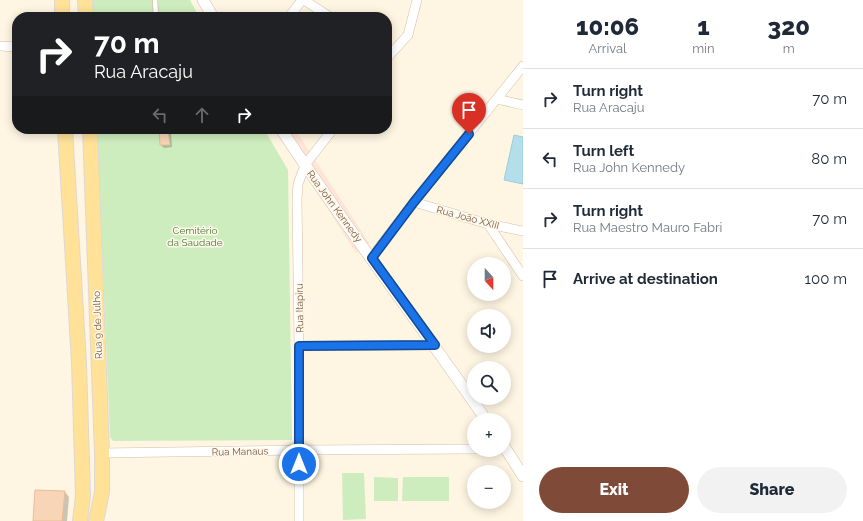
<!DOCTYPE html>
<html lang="en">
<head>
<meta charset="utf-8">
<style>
	:root { --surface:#fff; --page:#f2f2f3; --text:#1f2937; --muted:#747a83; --line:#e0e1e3; --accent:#7f4a38 }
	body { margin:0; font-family:Raleway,sans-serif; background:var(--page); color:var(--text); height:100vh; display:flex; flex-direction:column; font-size:15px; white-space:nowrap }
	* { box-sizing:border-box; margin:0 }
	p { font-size:13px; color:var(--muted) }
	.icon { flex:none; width:22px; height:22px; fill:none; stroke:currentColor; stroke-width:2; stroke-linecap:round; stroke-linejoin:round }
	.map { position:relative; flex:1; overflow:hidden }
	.drawer { display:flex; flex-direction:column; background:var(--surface); width:340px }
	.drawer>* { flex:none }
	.top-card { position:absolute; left:12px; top:12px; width:380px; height:122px; border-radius:16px; box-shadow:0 2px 10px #0003; background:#202124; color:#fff; overflow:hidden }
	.needle { width:26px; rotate:159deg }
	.controls { position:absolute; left:467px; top:257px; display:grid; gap:8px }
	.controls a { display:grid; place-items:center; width:44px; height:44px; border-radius:50%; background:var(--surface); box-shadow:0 2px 10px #0003; font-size:20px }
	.pin { position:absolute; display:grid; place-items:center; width:34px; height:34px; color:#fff; margin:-41px -17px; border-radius:50% 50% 50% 0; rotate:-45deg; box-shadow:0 0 4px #0007 }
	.pin .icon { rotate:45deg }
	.me { position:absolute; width:44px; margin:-22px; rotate:0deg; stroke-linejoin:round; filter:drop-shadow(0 0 3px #0008) }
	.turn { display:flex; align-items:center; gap:14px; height:84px; padding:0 16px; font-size:18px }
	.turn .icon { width:52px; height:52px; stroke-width:2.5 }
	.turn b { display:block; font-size:28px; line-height:34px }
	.lanes { display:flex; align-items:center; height:38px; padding:0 16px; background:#0003; justify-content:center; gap:20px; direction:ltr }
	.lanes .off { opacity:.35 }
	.eta { display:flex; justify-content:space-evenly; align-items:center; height:68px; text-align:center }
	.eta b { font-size:24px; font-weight:800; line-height:28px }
	.primary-button { display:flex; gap:8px; margin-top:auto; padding:8px 16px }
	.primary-button a { flex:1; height:46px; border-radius:24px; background:var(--accent); color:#fff; font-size:16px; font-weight:800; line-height:46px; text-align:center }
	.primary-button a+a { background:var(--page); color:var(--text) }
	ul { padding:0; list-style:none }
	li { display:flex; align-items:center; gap:12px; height:60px; padding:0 16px; border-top:1px solid var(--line) }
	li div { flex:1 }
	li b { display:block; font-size:15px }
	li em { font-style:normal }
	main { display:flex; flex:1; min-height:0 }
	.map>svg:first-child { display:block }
	.commercial { fill:#ffe5d5 }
	.green { fill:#ceedbf }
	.water { fill:#b4deea; stroke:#99cddd }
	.shadow { fill:#0003 }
	.building { fill:#f7d5b6; stroke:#ebbc95 }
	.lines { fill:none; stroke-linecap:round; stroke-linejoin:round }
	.service-casing { stroke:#d3c0a9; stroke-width:6 }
	.minor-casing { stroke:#d3c0a9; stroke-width:10 }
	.tertiary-casing { stroke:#d3c0a9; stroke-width:12 }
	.primary-casing { stroke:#dfd8d2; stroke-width:16 }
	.service { stroke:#fff; stroke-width:4.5 }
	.minor { stroke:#fff; stroke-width:9 }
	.tertiary { stroke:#fff; stroke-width:11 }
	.primary { stroke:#ffe198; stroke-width:14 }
	.route-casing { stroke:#114b97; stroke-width:10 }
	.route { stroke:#1a73e8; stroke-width:7 }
	.labels { text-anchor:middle; stroke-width:3; stroke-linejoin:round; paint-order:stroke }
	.street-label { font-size:10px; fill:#795c45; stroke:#fff8ea }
	.park-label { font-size:10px; fill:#477a3a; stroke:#fff8ea }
</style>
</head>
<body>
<main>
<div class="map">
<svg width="523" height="521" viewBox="0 0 523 521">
	<rect width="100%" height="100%" fill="#fef5e2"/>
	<polygon class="commercial" points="277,129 295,129 369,243 356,253"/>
	<g class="green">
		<polygon points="92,0 190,0 199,17 93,17"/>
		<polygon points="97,129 264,129 288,170 292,440 113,441 110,437"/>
		<polygon points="342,473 364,473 366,519 343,520"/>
		<polygon points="374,477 398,478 398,501 374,501"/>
		<polygon points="403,477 449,477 449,501 402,501"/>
	</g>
	<polygon class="water" points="514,135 523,137 523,184 504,180"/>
	<g class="shadow">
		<polygon points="168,130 171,133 172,147 164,148 161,145"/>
		<polygon points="478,470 486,471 488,472 478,472"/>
		<polygon points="471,477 474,477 474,487 471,484"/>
		<polygon points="65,492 69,497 67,521 34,521"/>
	</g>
	<g class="building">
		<polygon points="159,129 164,130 168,129 170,145 160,145"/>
		<polygon points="35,490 65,491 62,521 33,521"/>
	</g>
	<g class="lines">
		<defs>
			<polyline id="service" points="155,0 156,17"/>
			<g id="minor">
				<polyline points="304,0 330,17"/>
				<polyline points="289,17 302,0"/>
				<polyline points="0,46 17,47"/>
				<polyline points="387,58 408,35 417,0"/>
				<polyline points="497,99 523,105"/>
				<polyline points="414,202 488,224 523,231"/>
				<polyline points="488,224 523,276"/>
				<polyline points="371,258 414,202 523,66"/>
				<polyline points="299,346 435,345"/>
				<polyline points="102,453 299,450 474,449"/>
				<polyline points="299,521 299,346 297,199 298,184 305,165 333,129"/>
			</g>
			<g id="tertiary">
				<polyline points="203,0 213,17"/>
				<path d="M281,129C346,228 419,322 486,420"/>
				<polyline points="504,446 523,476"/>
			</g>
			<g id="primary">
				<polyline points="62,0 62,17"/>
				<polyline points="85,0 86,17"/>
				<polyline points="65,129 79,362 83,496 80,521"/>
				<polyline points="90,129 102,453 102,492 96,521"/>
			</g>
		</defs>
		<use href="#service" class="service-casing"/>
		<use href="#minor" class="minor-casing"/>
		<use href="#tertiary" class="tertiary-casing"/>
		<use href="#primary" class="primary-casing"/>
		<use href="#service" class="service"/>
		<use href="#minor" class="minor"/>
		<use href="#tertiary" class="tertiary"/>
		<use href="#primary" class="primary"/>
	</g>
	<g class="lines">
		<defs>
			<polyline id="route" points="299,464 299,346 435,345 372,258 414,202 469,134"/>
		</defs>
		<use href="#route" class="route-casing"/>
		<use href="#route" class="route"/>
	</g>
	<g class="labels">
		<g class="street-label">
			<text transform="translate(335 206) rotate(54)" y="4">Rua John Kennedy</text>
			<text transform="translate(468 217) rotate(15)" y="4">Rua João XXIII</text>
			<text transform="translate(299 308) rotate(-91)" y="4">Rua Itapiru</text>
			<text transform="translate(97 325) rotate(-92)" y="4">Rua 9 de Julho</text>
			<text transform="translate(240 451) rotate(-1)" y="4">Rua Manaus</text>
		</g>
		<g class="park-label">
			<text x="195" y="234">Cemitério<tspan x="195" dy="12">da Saudade</tspan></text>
		</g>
	</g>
</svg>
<div class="controls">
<a><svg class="needle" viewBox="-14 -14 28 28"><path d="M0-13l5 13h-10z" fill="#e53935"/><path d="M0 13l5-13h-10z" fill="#747a83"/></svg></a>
<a><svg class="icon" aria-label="sound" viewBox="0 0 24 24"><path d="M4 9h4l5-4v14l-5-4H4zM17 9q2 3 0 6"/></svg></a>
<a><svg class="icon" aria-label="search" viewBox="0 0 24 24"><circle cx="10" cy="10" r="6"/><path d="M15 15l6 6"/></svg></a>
<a>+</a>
<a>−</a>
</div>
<div class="pin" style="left:469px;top:134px;background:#d93025"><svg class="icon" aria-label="arrive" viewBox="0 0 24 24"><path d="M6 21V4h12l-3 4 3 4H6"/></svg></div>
<svg class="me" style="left:299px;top:464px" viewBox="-20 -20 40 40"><circle r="17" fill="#1a73e8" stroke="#fff" stroke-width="3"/><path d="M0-11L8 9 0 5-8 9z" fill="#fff"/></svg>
<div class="top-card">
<div class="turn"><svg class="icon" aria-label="right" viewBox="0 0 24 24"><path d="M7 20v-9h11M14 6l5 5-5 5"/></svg><div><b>70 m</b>Rua Aracaju</div></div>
<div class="lanes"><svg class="icon off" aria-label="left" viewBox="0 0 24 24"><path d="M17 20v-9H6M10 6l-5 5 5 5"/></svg><svg class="icon off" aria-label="ahead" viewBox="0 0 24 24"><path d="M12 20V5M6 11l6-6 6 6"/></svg><svg class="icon" aria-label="right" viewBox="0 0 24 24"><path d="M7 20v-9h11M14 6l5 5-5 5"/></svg></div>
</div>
</div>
<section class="drawer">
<div class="eta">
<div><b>10:06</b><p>Arrival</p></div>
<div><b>1</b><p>min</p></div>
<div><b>320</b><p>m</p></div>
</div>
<ul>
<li><svg class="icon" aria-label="right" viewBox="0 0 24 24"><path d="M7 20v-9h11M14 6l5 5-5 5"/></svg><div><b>Turn right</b><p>Rua Aracaju</p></div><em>70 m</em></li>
<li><svg class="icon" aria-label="left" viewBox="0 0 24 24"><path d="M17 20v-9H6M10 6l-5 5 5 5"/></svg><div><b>Turn left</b><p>Rua John Kennedy</p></div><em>80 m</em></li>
<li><svg class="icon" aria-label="right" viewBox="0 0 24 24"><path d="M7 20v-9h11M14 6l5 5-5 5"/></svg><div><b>Turn right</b><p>Rua Maestro Mauro Fabri</p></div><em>70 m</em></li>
<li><svg class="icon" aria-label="arrive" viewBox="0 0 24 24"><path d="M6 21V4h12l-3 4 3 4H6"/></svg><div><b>Arrive at destination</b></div><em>100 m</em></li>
</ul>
<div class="primary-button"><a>Exit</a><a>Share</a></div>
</section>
</main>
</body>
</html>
